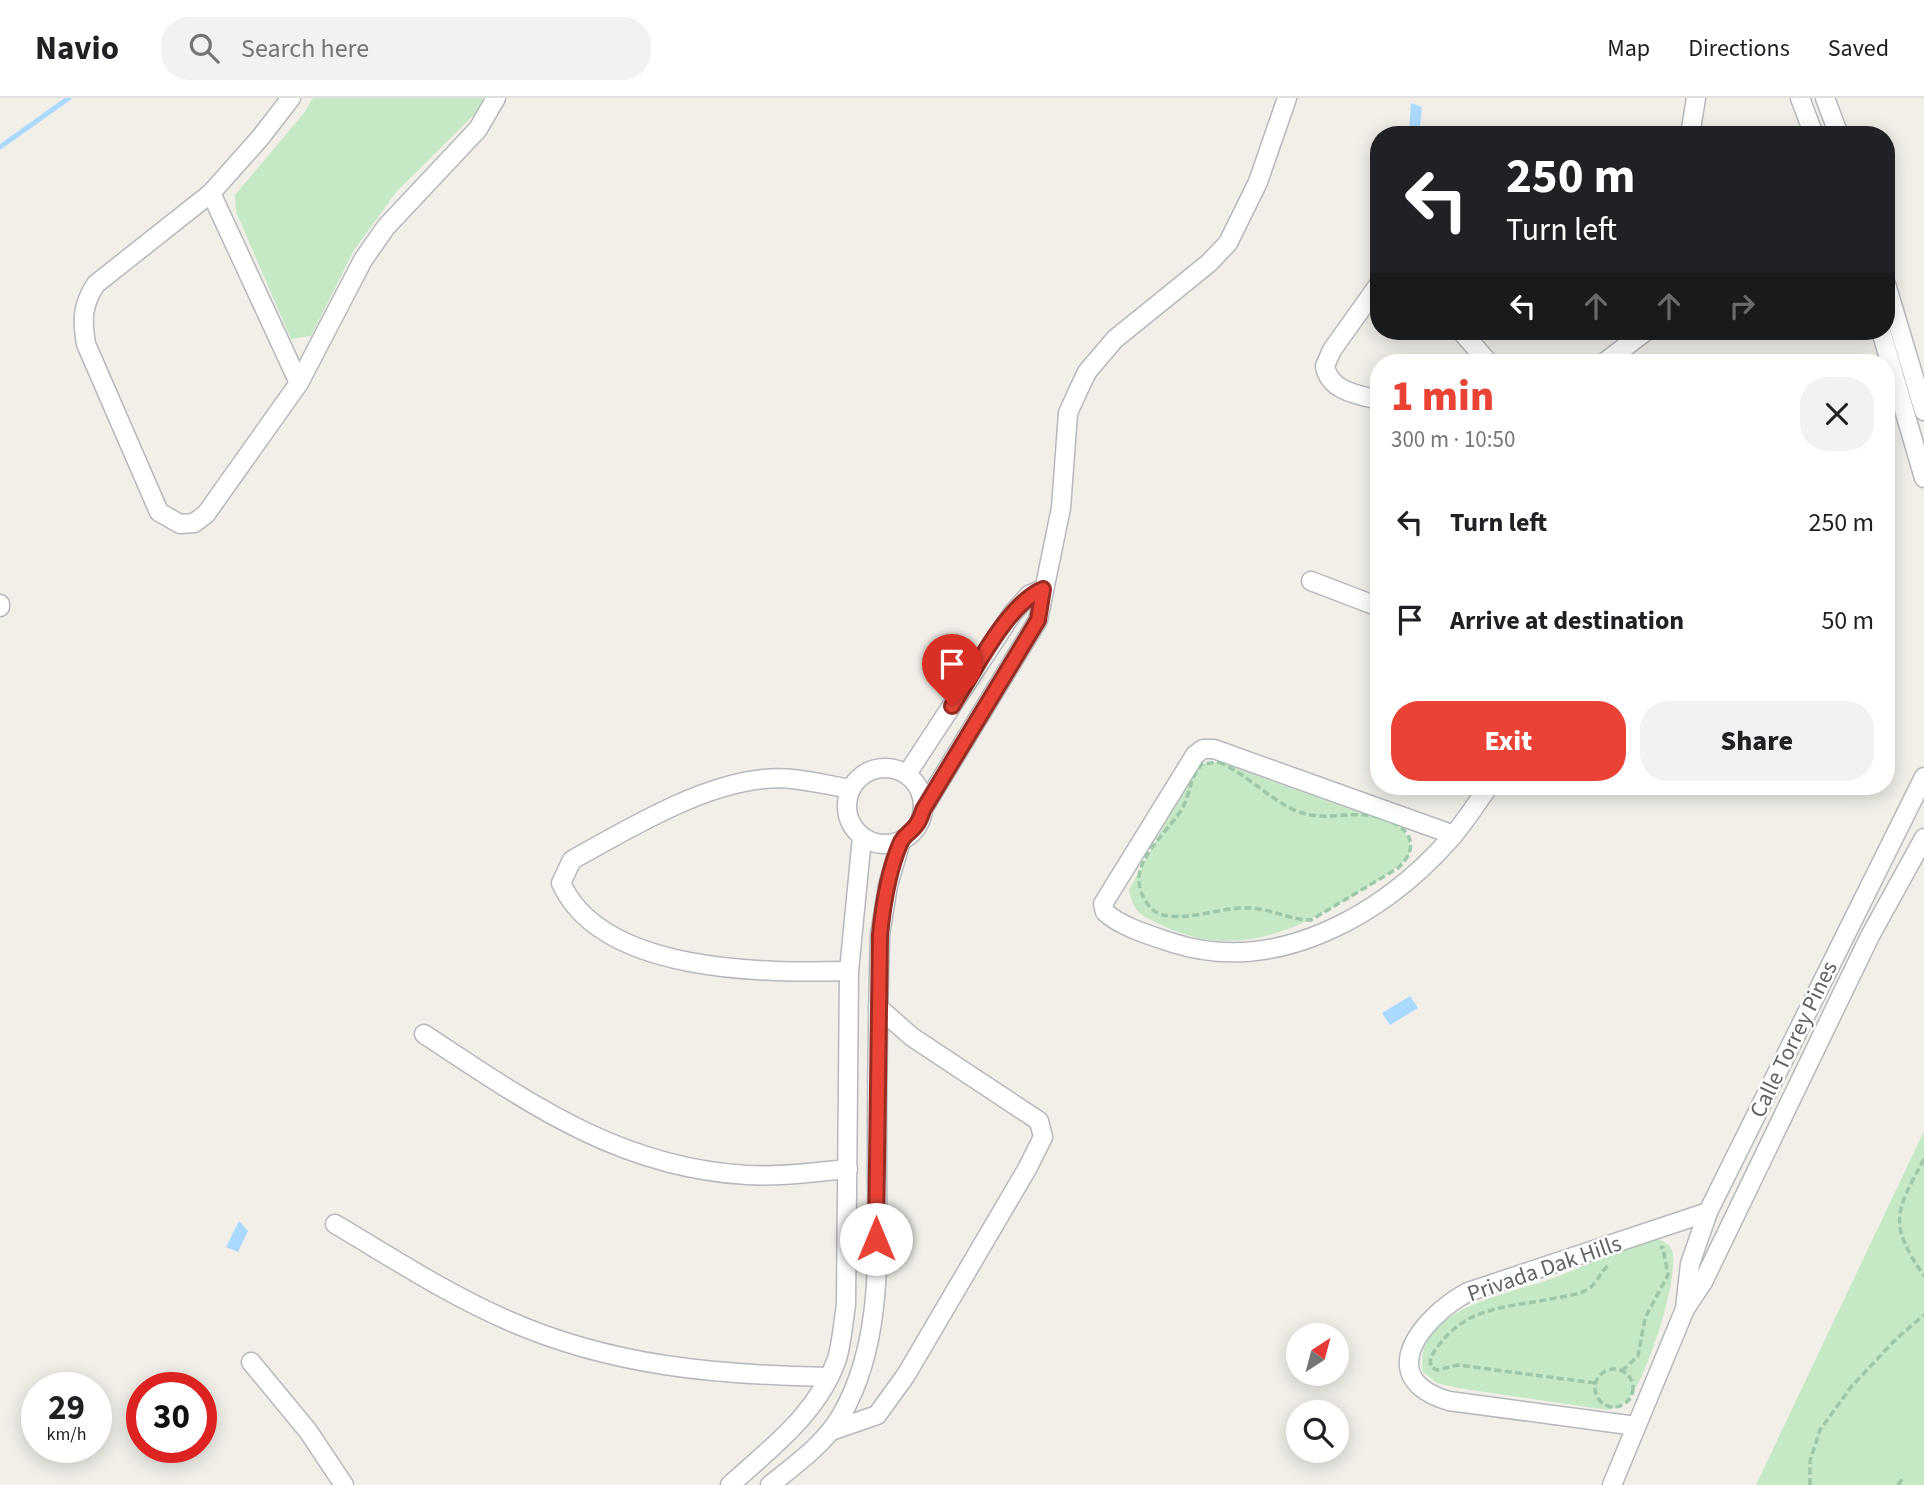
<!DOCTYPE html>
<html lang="en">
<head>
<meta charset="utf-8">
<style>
	:root { --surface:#fff; --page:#f2f2f2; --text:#202124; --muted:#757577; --line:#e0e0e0; --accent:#ea4335 }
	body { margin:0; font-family:"Source Sans 3",sans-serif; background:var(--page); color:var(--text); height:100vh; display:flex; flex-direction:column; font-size:26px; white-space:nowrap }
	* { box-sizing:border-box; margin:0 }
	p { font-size:23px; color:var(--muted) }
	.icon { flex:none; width:38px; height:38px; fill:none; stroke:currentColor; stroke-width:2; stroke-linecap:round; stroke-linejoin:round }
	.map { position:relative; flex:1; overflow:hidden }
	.side { position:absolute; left:1370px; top:256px; width:525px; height:441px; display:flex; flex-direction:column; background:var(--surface); border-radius:28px; box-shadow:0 4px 18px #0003 }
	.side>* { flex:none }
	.banner { position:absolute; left:1370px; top:28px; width:525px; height:214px; border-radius:28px; box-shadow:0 4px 18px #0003; background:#202124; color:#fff; overflow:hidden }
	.needle { width:46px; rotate:36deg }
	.controls { position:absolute; left:1286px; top:1225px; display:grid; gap:14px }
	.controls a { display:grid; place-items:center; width:63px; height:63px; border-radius:50%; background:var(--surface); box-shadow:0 4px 18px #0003; font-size:35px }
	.speed { position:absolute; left:21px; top:1274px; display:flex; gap:14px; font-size:35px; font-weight:700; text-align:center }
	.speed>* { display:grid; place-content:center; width:91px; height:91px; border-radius:50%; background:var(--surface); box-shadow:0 4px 18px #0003; line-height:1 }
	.speed small { font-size:18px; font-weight:400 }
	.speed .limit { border:10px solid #d22; background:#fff; color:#111 }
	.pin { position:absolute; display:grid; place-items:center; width:60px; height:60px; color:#fff; margin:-72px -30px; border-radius:50% 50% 50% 0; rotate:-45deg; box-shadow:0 0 7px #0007 }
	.pin .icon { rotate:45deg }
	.me { position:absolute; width:77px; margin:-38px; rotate:0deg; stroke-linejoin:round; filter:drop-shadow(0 0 5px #0008) }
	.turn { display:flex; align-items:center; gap:24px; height:147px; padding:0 21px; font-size:32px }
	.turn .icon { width:91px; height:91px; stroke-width:2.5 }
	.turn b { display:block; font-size:49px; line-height:60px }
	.lanes { display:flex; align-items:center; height:66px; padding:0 21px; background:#0003; justify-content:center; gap:35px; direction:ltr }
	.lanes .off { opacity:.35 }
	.round { display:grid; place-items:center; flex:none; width:74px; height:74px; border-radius:28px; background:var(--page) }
	.head { display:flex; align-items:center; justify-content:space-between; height:119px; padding:0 21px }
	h1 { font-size:42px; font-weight:800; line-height:52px; color:var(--accent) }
	.primary-button { display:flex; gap:14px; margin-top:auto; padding:14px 21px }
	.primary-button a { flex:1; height:80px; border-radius:28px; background:var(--accent); color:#fff; font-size:28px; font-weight:800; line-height:80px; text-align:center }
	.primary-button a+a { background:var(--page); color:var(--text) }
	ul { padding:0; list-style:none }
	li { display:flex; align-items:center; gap:21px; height:98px; padding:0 21px }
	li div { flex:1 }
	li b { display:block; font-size:26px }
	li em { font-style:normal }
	header { display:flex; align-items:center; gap:42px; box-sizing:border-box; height:98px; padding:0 35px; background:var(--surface); border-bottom:2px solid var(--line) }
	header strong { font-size:33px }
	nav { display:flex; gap:38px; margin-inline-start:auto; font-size:24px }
	.search { width:490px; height:63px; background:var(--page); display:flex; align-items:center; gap:18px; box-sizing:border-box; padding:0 24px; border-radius:28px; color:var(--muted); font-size:26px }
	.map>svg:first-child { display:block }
	.green { fill:#c5e8c5 }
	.water { fill:#aadaff }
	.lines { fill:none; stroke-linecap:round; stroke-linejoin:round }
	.stream { stroke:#aadaff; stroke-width:5 }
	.minor-casing { stroke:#b5b8bc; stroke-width:21 }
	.path { stroke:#9cc7a9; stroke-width:3.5; stroke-dasharray:7 3.5; stroke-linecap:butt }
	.minor { stroke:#fff; stroke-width:18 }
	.route-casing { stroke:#982c22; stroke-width:18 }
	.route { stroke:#ea4335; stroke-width:12 }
	.labels { text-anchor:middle; stroke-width:5; stroke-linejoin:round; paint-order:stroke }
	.street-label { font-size:23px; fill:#5f6368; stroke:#fff }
</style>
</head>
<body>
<header>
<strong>Navio</strong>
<div class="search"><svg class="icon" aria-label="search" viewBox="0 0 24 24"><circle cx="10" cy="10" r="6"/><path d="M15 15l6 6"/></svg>Search here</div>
<nav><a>Map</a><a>Directions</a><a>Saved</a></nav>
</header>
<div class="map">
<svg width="1924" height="1387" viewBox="0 0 1924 1387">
	<rect width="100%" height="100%" fill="#f1efe8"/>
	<g class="green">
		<polygon points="313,0 482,0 485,6 397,93 354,152 311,238 291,241 236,114 235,97 304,15"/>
		<path d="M1219,664L1397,728C1410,739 1413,743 1408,760C1393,774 1374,785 1355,796C1296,834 1232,861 1164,828C1143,818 1134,817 1129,792L1191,678L1202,666Z"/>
		<polygon points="1924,1033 1924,1387 1756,1387"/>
		<path d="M1656,1141C1663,1143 1669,1145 1672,1153C1680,1179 1646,1282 1628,1302C1623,1307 1615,1309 1608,1312L1458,1290L1437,1285L1423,1274C1412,1210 1511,1196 1554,1180C1584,1168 1614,1155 1644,1142Z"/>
	</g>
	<g class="water">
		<polygon points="1411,5 1422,9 1419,37 1409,37"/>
		<polygon points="1410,898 1418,910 1390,927 1382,915"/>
		<polygon points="239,1123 248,1133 238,1154 226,1149"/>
	</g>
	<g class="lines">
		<polyline class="stream" points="0,49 69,0"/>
		<defs>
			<g id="minor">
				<path d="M291,0L260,40L211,95L96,186C82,207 82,222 86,246L159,414L180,426L194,425L206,416L299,285L363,162L386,129L478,31L496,0"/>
				<polyline points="1800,0 1814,37"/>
				<polyline points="1825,0 1839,37"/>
				<polyline points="1690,37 1696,0"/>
				<polyline points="211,95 299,285"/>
				<path d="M1379,186L1332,252L1325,268C1329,293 1358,297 1379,302"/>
				<polyline points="1886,186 1924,313"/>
				<polyline points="1461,233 1488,264"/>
				<polyline points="1881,233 1924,380"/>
				<polyline points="1605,264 1646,233"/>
				<polyline points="1311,483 1379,509"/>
				<polyline points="0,506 0,509"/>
				<circle cx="885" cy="708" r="38"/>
				<polyline points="907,676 1012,516 1029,497 1043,491"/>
				<polyline points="923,711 1038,522 1061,410 1068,315 1078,293 1087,274 1115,241 1209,165 1228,145 1258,84 1287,0"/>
				<path d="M1454,737L1214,651H1203L1195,657L1103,806L1105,814C1121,829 1152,838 1173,845C1277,878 1383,817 1451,740C1465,724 1477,705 1489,688"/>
				<path d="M849,873C765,875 602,876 561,785L572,762C628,731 700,687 764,681C793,678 822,686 850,691"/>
				<path d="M424,936C527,1004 619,1070 747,1077C781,1079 814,1074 848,1071"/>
				<path d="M335,1126C391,1159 447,1196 507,1222C610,1268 717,1277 829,1279"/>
				<polyline points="1685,1211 1690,1166 1708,1114 1924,679"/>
				<polyline points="251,1264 308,1333 344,1387"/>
				<path d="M1636,1328L1449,1303C1371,1280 1423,1218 1468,1194L1708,1114"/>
				<polyline points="831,1333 877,1317 906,1277 1027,1071 1043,1039 1039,1023 912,939 878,909"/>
				<path d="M730,1387C771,1350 818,1315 837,1261C842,1244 843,1225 846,1207L849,873L862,739"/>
				<path d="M770,1387C796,1366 825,1346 842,1316C887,1237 876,1138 877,1050C877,979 878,908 880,837L888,787L901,743"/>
				<polyline points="1612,1387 1685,1211 1703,1184 1870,838 1924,740"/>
			</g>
		</defs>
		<use href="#minor" class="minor-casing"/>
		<g class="path">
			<path d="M1219,664C1246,676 1266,698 1292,711C1319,724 1339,715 1366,717C1397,720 1429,741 1398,770L1311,822C1289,822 1270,810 1248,810C1220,809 1191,823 1163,817C1154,815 1148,808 1144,800C1124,766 1168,736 1183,709C1191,693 1189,681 1202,666Z"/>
			<path d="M1924,1061C1895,1115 1888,1125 1924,1178"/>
			<circle cx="1614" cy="1290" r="19"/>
			<polyline points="1622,1273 1638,1258 1645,1220 1668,1177 1663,1150 1660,1149"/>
			<path d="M1595,1285L1458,1267L1437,1272L1431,1269L1430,1260C1463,1206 1502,1211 1556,1200C1567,1198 1583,1196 1591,1189C1598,1183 1601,1173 1608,1168"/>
			<polyline points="1810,1387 1810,1363 1820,1332 1851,1289 1897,1240 1924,1217"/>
			<polyline points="1898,1387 1902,1381"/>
		</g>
		<use href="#minor" class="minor"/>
	</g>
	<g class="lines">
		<defs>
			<path id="route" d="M876,1141L880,837C883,807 888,774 900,746C905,733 917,735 923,712L1038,522L1043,491C1007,506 974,574 952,608"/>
		</defs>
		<use href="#route" class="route-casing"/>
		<use href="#route" class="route"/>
	</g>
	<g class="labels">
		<g class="street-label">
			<text transform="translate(1793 941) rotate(-64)" y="8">Calle Torrey Pines</text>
			<text transform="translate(1544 1170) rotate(-19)" y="8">Privada Dak Hills</text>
		</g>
	</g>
</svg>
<div class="controls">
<a><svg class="needle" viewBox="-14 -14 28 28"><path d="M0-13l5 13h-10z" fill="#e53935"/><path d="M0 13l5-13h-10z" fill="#757577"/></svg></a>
<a><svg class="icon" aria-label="search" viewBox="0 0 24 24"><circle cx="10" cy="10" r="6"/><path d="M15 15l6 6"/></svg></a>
</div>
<div class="speed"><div>29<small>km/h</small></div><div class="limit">30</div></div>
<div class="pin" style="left:952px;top:608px;background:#d93025"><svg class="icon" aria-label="arrive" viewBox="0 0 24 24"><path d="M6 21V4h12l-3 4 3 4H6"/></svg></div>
<svg class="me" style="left:876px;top:1141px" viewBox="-20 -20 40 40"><circle r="19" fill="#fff"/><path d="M0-13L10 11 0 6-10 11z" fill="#ea4335"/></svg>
<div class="banner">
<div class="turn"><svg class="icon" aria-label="left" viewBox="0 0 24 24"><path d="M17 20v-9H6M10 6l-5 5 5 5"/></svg><div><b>250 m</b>Turn left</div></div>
<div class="lanes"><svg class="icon" aria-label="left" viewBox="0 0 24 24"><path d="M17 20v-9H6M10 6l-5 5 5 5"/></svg><svg class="icon off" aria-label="ahead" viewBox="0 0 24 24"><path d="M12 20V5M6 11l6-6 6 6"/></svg><svg class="icon off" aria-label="ahead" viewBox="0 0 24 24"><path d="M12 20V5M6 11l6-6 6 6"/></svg><svg class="icon off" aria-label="right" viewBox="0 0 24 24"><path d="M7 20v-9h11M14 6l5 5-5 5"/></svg></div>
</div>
<section class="side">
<div class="head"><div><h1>1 min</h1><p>300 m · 10:50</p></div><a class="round"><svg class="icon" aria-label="close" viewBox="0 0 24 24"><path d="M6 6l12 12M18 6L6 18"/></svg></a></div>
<ul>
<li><svg class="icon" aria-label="left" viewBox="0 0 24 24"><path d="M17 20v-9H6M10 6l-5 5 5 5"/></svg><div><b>Turn left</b></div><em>250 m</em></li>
<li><svg class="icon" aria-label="arrive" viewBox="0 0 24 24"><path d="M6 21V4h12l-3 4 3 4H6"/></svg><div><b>Arrive at destination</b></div><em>50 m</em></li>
</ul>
<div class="primary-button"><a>Exit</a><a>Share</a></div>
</section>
</div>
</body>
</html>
